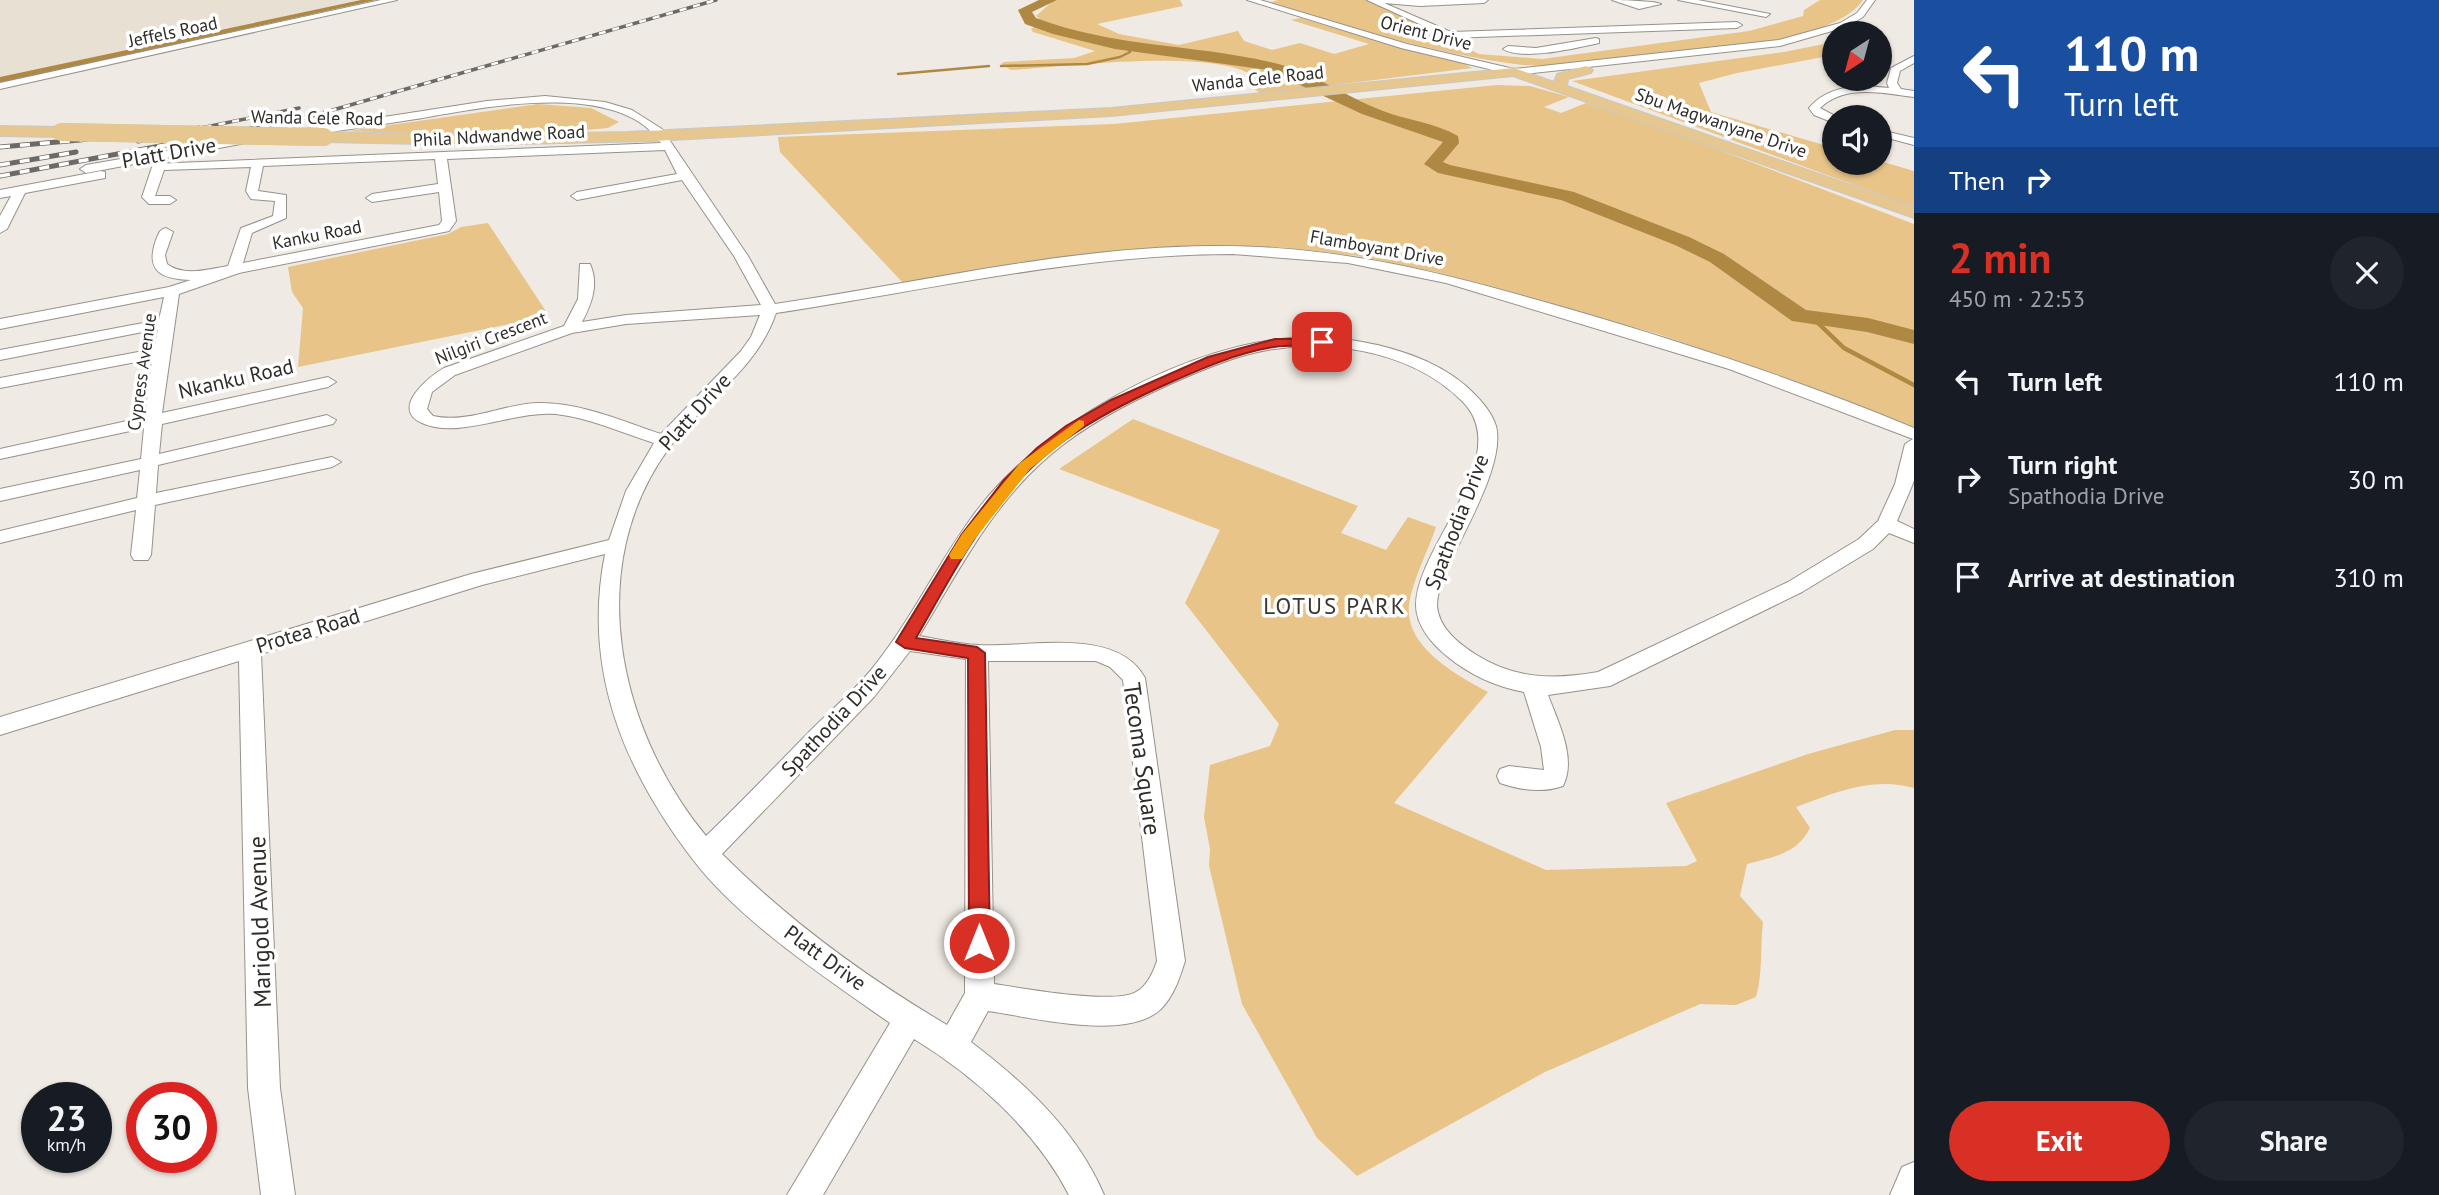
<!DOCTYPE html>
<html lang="en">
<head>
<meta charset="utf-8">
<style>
	:root { --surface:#171b24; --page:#20242c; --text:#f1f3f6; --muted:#9ea1a6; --accent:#d93025 }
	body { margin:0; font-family:"PT Sans",sans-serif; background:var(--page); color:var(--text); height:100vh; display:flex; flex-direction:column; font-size:26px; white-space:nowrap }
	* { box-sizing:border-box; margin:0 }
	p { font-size:23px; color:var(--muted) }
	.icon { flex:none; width:38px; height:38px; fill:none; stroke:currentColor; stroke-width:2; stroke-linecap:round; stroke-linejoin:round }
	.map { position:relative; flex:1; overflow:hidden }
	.drawer { display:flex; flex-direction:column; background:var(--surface); width:525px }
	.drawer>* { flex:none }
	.guide { background:#1a4fa0; color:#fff; overflow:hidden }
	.needle { width:46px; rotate:216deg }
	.fabs { position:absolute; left:1822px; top:21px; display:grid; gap:14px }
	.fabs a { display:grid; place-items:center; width:70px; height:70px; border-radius:50%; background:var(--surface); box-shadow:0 2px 5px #0004; font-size:35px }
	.speed { position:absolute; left:21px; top:1082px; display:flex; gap:14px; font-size:35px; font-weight:700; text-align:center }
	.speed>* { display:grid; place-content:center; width:91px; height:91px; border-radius:50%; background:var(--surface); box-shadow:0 2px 5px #0004; line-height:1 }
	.speed small { font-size:18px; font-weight:400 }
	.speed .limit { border:10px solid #d22; background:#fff; color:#111 }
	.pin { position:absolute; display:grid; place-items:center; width:60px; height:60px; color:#fff; margin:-30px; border-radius:14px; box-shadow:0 4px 10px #0006 }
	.me { position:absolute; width:77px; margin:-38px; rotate:0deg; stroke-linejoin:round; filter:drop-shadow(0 0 5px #0008) }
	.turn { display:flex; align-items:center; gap:24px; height:147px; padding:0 35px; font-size:32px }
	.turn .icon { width:91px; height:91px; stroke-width:2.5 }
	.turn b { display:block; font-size:49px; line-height:60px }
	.then { display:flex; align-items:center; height:66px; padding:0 35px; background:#0003; gap:14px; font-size:26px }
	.round { display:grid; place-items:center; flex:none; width:74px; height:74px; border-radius:37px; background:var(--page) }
	.headline { display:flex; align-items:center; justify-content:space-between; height:119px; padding:0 35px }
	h1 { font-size:42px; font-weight:600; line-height:52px; color:var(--accent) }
	.action { display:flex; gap:14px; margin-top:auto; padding:14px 35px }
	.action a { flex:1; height:80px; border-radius:42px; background:var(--accent); color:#fff; font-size:28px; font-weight:600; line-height:80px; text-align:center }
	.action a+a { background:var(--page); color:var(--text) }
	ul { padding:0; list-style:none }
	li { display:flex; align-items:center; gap:21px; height:98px; padding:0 35px }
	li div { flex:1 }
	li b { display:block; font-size:26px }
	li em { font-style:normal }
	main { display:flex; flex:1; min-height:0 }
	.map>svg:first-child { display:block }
	.built { fill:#e8e0d2 }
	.green { fill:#e8c488 }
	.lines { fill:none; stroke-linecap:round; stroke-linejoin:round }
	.stream-far1 { stroke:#af8943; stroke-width:2.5 }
	.stream { stroke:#af8943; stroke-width:4.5 }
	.canal { fill:#af8943; fill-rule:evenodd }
	.river { fill:#af8943; fill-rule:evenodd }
	.minor-casing { stroke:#96928b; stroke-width:2 }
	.major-casing { stroke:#c9c8c8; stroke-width:2 }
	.minor { fill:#fff; fill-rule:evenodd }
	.major { fill:#e5c78f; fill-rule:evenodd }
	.rail-far1-casing { stroke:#6d6a66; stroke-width:3.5 }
	.rail-casing { stroke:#6d6a66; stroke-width:5 }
	.rail-far1 { stroke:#fff; stroke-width:2.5; stroke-dasharray:7; stroke-linecap:butt }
	.rail { stroke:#fff; stroke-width:3.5; stroke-dasharray:10; stroke-linecap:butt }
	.major-bridge-casing { stroke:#c9c8c8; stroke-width:18; stroke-linecap:butt }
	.major-bridge { stroke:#e5c78f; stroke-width:18 }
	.route { fill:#d93025; stroke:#8d1f18; stroke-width:2 }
	.slow { fill:#f59e0b }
	.labels { text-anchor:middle; stroke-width:7; stroke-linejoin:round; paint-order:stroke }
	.far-street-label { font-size:18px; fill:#2f2d2a; stroke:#fff }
	.street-label { font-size:21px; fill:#2f2d2a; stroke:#fff }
	.neighbourhood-label { font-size:23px; letter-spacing:2px; fill:#3a3731; stroke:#fff }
	.near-street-label { font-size:24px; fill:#2f2d2a; stroke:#fff }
</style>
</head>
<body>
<main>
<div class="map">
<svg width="1914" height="1195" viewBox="0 0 1914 1195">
	<rect width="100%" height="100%" fill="#efeae3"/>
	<polygon class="built" points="0,0 363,0 0,78"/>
	<g class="green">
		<path d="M1054,0H1180L1183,6L1097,24L1119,34L1179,45L1238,31L1244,41L1272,50L1300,43L1334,54L1369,44L1291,20L1300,18L1424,54L1463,63L1472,68L1261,94L1248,84L1256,79C1226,46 1058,67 1011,70L1001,64L1004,62L1074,58L1095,51L1033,32L1031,29L1043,22L1036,16Z"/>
		<path d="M1278,0H1367L1479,54L1542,59L1749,31L1803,16L1804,10L1820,0H1863C1832,47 1675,52 1621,57C1587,60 1549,69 1515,64C1431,53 1350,27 1269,3Z"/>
		<polygon points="1834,42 1834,55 1737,73 1699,83 1711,112 1834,148 1834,163 1880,161 1914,171 1914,207 1572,81 1784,52"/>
		<polygon points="1497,85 1530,86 1569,97 1544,107 1561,113 1586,103 1664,129 1914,224 1914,428 1815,388 1658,334 1436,272 1358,256 1280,247 1186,247 905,285 780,152 778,137 1114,124"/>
		<polygon points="538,104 591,108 619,122 608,128 553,133 428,134 348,131"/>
		<polygon points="488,223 549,316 298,367 303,308 292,292 288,267 448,234 461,227"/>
		<path d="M1133,419L1358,506L1341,533L1386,550L1408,517L1436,527C1428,551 1413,579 1409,604C1404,647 1457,675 1488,692L1394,803L1546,870L1686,866L1697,861L1666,803L1808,754L1895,730H1914V788C1872,776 1834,793 1796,807L1810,828C1797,854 1773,857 1747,864L1740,896L1763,922C1760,947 1763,972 1756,997L1736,1005L1700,1004L1545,1072L1357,1176L1317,1138L1242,1004L1209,866L1210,849L1204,817L1210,765L1270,746L1279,724L1185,603L1220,530L1059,469Z"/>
	</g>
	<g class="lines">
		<g class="stream-far1">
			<polyline points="1001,66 1087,64 1120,57 1130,52 1128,48"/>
			<polyline points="898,74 989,66"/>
		</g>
		<polyline class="stream" points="1809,319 1818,323 1844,348 1914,385"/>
		<polygon class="canal" points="361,0 376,0 0,83 0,77"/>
		<path class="river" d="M1039,0H1057L1032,12L1036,18C1112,47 1192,44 1270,62C1311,71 1344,96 1383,111C1407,120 1436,123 1458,136L1459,143L1443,162L1450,165L1574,192L1689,237L1724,254L1806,310L1868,318L1914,330V344L1867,332L1792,321L1710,262L1675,245L1561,200L1438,173L1424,164L1443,142L1362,114L1268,70L1115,49L1053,34L1025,24L1018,10Z"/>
		<defs>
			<g id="minor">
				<polygon points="381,0 397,0 0,89 0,83"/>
				<polygon points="1247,0 1260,0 1407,44 1514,69 1779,40 1840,23 1857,13 1867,0 1875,0 1863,17 1846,27 1780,46 1514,75 1401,48"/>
				<polygon points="1367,0 1488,0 1484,3 1420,6 1384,3 1451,32 1737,22 1742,25 1737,28 1450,38"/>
				<path d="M1612,0C1621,0 1655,1 1661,4L1639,9Z"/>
				<polygon points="1678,0 1698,0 1770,14 1766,17"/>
				<path d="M1596,38L1599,39V43C1576,48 1523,61 1503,49L1508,46L1536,48Z"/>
				<path d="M1914,56V63L1900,71L1897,83L1901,89L1914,91V97C1882,93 1845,84 1820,108L1837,117H1834V123L1814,115L1809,108C1829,84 1860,85 1889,88L1887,83L1891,68Z"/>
				<path d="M545,96L605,102L632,110L662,129L748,256L775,304C920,283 1065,247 1212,246C1340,245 1448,274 1569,309C1686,343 1802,381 1914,428V481L1897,521L1914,529V543L1889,533L1873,549L1802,592L1610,686L1548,695C1558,722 1577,758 1563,786C1543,793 1520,790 1500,783L1497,776L1500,769L1509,766L1544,770L1541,747L1524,692C1497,687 1470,675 1448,657C1433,645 1416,626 1416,605C1416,546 1517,455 1462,401C1409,348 1318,336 1249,354C1216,363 1185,377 1155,391C1114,410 1073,433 1040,464C987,513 956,576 919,636C938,639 958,644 978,645C1028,648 1117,626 1145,678L1185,961C1180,977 1174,996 1161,1009C1126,1042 1031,1017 988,1011L971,1042C1025,1083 1077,1131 1104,1195H1069C1036,1131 975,1076 914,1039L823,1195H787L890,1023C827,979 740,921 694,861C624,770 582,670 605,554L482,585L261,654L280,1088L295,1195H261L248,1088L239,661L0,735V717L471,574L609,540L626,491L654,443C622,433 590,418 556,414C515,410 459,440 422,423C390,409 428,377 444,368L564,326L578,299L580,264H590C599,284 592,303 582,322L626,315L761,305L734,256L682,180L577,200L571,196L577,192L677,174L665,150L447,159L456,221L449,231L239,273L179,294L162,413L328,377L336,382L328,387L162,424L159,454L327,415L336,420L333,424L158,465L156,493L332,457L341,462L332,467L155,505L151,555L148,560H134L131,555L136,510L0,543V531L137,498L140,470L0,501V489L141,459L144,428L0,459V449L145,417L152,359L0,388V378L154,349L158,329L0,360V350L159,320L164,297L0,329V319L169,287L191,280C161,279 145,271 156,240C159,233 159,230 166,228L173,232L165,255L167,264C184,277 209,269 228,266L241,228L273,216L275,201L251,199L246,191L251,167L164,170L155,196H170L176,200L170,204H149L142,197L153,164L661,143C617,78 480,108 416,119C378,125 339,131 300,136L294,133L300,130L487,101ZM435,159L438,184L372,194L366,198L372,202L439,192L442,221L439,225L243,263L252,233L286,218V195L258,191L263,166ZM1233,254L1348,263L1446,283L1729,369L1913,439L1905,444L1895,484L1878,521L1859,539L1788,582L1598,672C1553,680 1514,679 1475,654C1458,643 1439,628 1437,606C1437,589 1446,573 1452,559C1467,525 1505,462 1496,426C1491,410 1478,397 1466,386C1431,356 1380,343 1335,338C1217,326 1053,414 981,505C940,557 913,619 871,670C853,692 831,710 811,730C776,766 742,801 706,836C618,729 582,567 669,448C703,401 757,370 776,313C928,290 1080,254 1233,254ZM760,315L751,337L741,351L661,434C622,421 582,403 540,403C505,403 468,424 433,416L427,409L432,392L455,375L572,333L626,324ZM910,651L966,659L965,993L947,1025C866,977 789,921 722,854L874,697ZM988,661H1096L1110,667L1123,680L1157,961C1153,973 1147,986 1136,992C1114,1005 1022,988 994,984Z"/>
				<polygon points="1880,130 1914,138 1914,145 1880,136"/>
				<polygon points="247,137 251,138 251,142 86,173 80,169 86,165"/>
				<polygon points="101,171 105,172 105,178 25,193 7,229 0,233 0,216 11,196 0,198 0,190"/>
				<polygon points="1914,1162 1914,1195 1890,1195 1902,1167"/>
			</g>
			<g id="major">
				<polygon points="1586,66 1593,70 1591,73 1568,79 1567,86 1914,207 1914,218 1513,76 1111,116 653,141 475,145 324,142 316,137 324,132 475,135 627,132 1111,108 1514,68 1554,82 1557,74"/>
				<polygon points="0,126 61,127 69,132 61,137 0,136"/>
			</g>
		</defs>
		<use href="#minor" class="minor-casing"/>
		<use href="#major" class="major-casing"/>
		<use href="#minor" class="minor"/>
		<use href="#major" class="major"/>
		<defs>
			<g id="rail-far1">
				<polyline points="145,130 153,129"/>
				<polyline points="191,130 299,108"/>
				<polyline points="248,130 312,116 716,0"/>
			</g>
			<g id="rail">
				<polyline points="138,141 199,128"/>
				<polyline points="0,147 80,140 153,129"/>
				<polyline points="0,165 76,152"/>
				<polyline points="0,176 256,128"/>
			</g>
		</defs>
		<use href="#rail-far1" class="rail-far1-casing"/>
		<use href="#rail" class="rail-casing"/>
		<use href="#rail-far1" class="rail-far1"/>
		<use href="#rail" class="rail"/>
		<defs>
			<polyline id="major-bridge" points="61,132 324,137"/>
		</defs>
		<use href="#major-bridge" class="major-bridge-casing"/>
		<use href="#major-bridge" class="major-bridge"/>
	</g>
	<path class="route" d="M1275,339H1322L1328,342L1322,346C1307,346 1290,344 1274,347C1237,353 1203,368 1169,383C1111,409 1056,438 1014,486C974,531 946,586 916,638L977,647L985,653L990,943L987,950L979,953L972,950L969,943L968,658L905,648L896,642L962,534L1004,480L1037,448L1066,426L1111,400L1208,357Z"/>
	<polygon class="slow" points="1079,420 1084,421 1084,426 1030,469 974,540 962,559 951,559 949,555 962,534 1020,463"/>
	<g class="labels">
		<g class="far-street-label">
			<text transform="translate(173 32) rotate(-12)" y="6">Jeffels Road</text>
			<text transform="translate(1426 33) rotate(14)" y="6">Orient Drive</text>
			<text transform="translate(1258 79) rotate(-6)" y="6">Wanda Cele Road</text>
			<text transform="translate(317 118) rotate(1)" y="6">Wanda Cele Road</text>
			<text transform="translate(1721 123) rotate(19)" y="6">Sbu Magwanyane Drive</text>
			<text transform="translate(499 136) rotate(-3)" y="6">Phila Ndwandwe Road</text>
			<text transform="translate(317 235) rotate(-11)" y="6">Kanku Road</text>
			<text transform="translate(1377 248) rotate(10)" y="6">Flamboyant Drive</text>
			<text transform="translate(491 338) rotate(-21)" y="6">Nilgiri Crescent</text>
			<text transform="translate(142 372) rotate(-82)" y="6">Cypress Avenue</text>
		</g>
		<g class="street-label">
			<text transform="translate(169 153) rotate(-10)" y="7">Platt Drive</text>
			<text transform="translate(236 379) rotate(-13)" y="7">Nkanku Road</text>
			<text transform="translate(695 412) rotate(-48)" y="7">Platt Drive</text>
			<text transform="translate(1457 522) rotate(-69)" y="7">Spathodia Drive</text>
			<text transform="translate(308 631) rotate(-17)" y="7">Protea Road</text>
			<text transform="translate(834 721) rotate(-47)" y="7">Spathodia Drive</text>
			<text transform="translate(825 958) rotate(36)" y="7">Platt Drive</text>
		</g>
		<g class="neighbourhood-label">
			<text x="1335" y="614">LOTUS PARK</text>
		</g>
		<g class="near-street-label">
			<text transform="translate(1142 759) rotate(82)" y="8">Tecoma Square</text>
			<text transform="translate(260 922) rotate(-92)" y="8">Marigold Avenue</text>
		</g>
	</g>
</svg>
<div class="fabs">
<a><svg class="needle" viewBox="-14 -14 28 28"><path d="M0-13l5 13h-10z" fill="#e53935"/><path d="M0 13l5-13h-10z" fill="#9ea1a6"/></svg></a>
<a><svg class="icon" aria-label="sound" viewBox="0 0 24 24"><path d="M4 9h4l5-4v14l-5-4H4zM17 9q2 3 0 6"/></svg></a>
</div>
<div class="speed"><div>23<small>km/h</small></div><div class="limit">30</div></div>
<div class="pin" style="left:1322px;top:342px;background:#d93025"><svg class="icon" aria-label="arrive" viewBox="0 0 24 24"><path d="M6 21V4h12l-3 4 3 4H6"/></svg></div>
<svg class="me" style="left:979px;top:943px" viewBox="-20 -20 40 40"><circle r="17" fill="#d93025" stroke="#fff" stroke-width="3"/><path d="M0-11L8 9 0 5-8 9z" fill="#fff"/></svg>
</div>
<section class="drawer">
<div class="guide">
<div class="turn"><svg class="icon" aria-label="left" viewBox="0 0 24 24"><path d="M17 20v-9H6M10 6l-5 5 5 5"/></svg><div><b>110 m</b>Turn left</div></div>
<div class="then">Then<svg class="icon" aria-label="right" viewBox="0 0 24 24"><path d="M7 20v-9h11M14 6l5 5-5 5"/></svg></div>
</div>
<div class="headline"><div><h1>2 min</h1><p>450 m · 22:53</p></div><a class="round"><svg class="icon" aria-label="close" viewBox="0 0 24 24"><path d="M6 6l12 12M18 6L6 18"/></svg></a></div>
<ul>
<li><svg class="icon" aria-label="left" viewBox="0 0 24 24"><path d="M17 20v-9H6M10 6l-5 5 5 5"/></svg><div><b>Turn left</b></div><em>110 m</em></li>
<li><svg class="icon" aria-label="right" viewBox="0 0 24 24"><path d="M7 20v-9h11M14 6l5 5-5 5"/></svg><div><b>Turn right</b><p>Spathodia Drive</p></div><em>30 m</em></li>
<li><svg class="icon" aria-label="arrive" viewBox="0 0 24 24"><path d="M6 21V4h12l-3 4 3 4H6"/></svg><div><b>Arrive at destination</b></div><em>310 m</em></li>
</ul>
<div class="action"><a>Exit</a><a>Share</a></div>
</section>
</main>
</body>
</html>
